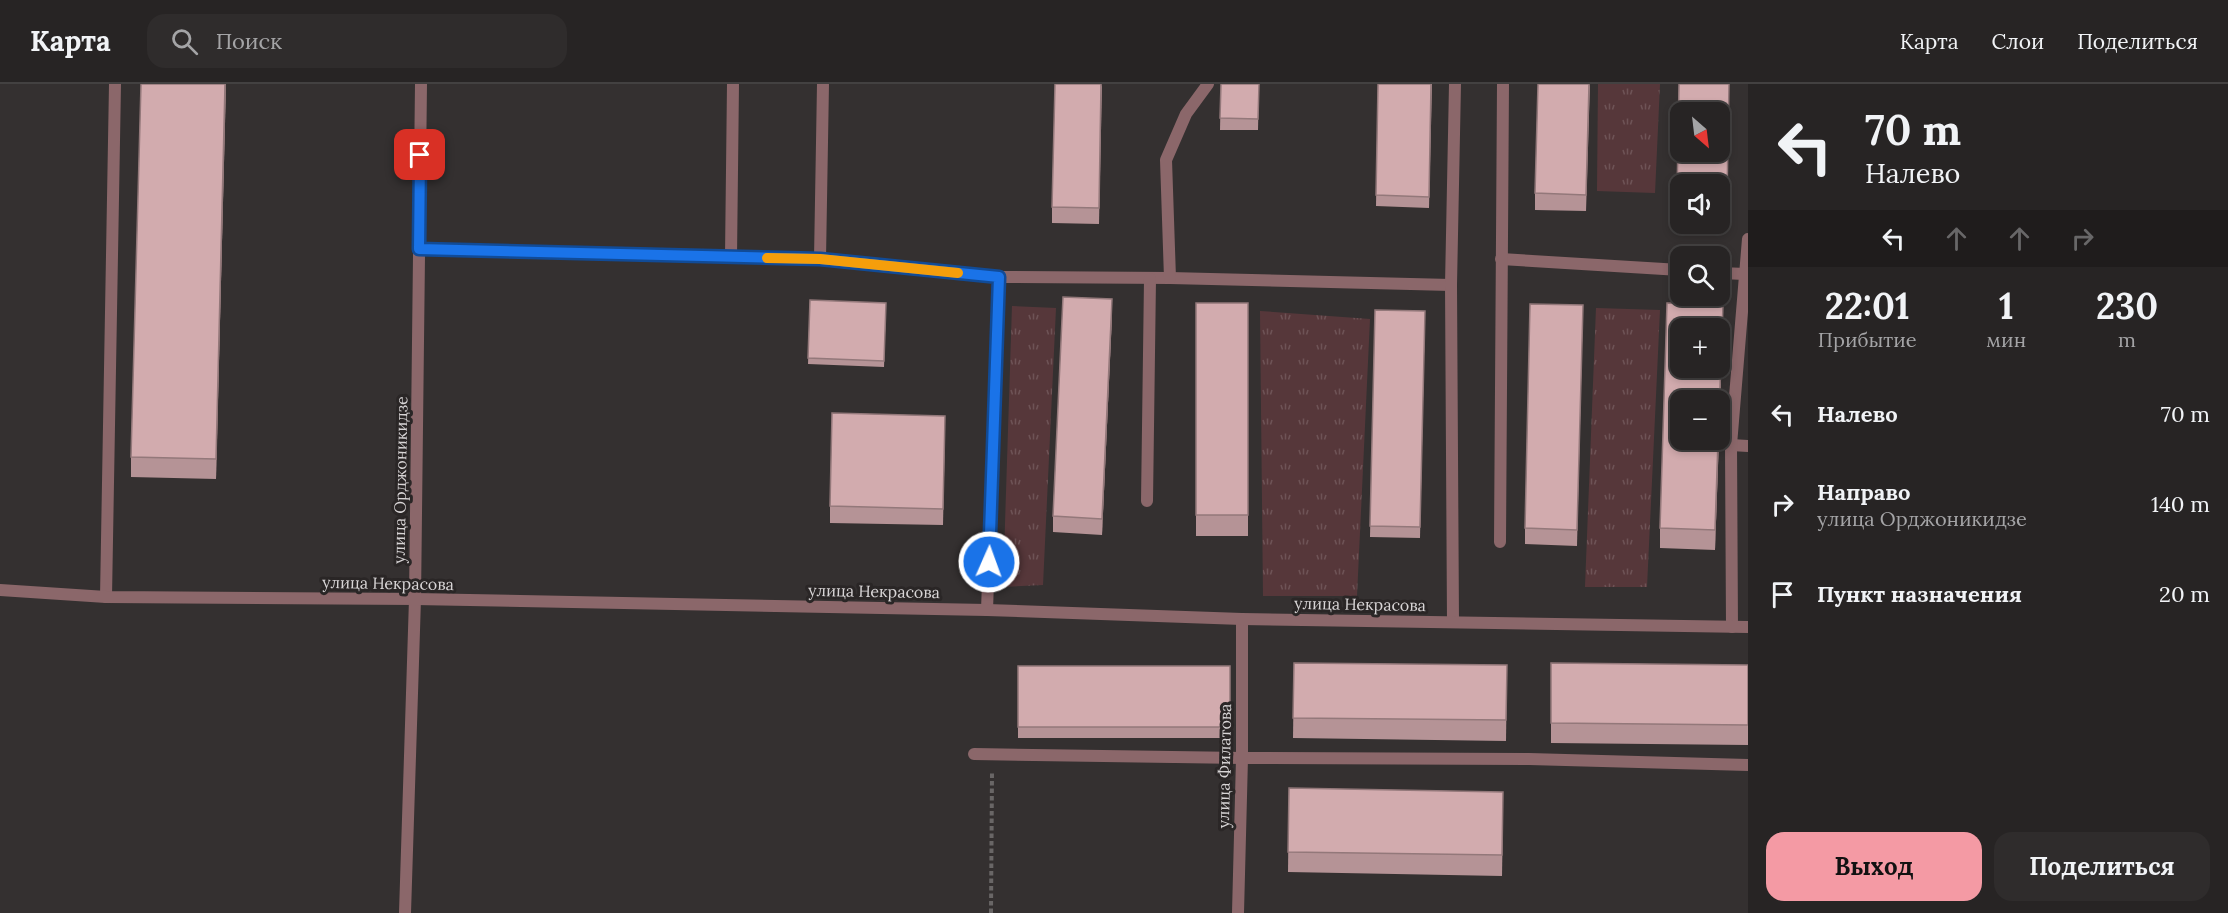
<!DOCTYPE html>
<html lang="ru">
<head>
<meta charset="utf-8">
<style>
	:root { --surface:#272424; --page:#2f2c2c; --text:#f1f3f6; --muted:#a4a4a6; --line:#434141; --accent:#f49aa4 }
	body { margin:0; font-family:Lora,serif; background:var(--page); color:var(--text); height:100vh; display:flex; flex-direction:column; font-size:22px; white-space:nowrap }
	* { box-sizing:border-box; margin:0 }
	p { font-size:20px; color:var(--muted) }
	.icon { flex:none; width:33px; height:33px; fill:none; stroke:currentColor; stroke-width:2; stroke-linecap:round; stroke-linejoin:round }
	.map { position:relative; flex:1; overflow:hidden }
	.sheet { display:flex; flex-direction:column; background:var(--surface); width:480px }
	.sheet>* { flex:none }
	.banner { background:#272424; color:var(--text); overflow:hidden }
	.needle { width:39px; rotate:152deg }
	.fabs { position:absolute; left:1670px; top:18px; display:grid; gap:12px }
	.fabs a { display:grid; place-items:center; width:60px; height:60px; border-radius:12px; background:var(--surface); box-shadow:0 3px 9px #0003,0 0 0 2px var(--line); font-size:30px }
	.pin { position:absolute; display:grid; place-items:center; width:51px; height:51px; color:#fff; margin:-26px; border-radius:12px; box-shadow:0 3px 9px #0006 }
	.me { position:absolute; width:66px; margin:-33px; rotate:2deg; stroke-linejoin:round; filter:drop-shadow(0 0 4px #0008) }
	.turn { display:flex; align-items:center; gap:21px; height:126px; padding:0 18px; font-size:27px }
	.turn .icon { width:78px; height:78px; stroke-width:2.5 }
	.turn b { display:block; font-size:42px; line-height:51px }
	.lanes { display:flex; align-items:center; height:57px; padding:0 18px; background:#0003; justify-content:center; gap:30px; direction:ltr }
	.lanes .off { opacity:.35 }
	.eta { display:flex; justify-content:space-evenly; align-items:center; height:102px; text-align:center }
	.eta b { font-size:36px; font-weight:700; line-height:42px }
	.button { display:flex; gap:12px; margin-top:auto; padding:12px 18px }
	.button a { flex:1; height:69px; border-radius:18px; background:var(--accent); color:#111; font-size:24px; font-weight:700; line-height:69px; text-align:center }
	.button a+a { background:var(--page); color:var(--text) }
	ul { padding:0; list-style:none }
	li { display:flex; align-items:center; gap:18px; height:90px; padding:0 18px }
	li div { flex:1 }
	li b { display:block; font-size:22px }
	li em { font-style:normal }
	header { display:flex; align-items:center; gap:36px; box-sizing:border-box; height:84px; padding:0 30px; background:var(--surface); border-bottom:2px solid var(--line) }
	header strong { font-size:28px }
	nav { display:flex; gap:33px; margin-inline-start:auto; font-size:21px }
	.search { width:420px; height:54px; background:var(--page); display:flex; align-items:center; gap:15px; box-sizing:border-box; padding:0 21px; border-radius:18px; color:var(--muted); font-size:22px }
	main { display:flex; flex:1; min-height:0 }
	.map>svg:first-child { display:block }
	.grass { fill:url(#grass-tufts) }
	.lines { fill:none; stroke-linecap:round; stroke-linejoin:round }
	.path { stroke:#696666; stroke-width:4; stroke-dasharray:4.5 3; stroke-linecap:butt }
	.service { stroke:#8b676a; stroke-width:12 }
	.minor { stroke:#8b676a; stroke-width:12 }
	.tertiary { stroke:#8b676a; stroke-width:12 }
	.wall { fill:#b59396 }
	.shaded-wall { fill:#93787a }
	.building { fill:#d2abae; stroke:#93787a; stroke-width:1.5; fill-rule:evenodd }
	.route-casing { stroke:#114b97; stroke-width:15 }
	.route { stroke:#1a73e8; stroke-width:10 }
	.slow { stroke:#f59e0b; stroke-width:10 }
	.labels { text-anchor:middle; stroke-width:6; stroke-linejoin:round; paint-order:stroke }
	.street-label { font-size:16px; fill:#d8d5d6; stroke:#2a2626 }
</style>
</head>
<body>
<header>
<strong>Карта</strong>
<div class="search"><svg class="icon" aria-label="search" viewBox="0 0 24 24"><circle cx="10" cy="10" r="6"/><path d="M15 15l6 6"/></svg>Поиск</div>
<nav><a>Карта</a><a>Слои</a><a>Поделиться</a></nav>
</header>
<main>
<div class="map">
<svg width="1748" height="829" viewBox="0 0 1748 829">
	<defs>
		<pattern id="grass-tufts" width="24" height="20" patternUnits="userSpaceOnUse" patternTransform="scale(1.5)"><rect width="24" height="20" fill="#56373a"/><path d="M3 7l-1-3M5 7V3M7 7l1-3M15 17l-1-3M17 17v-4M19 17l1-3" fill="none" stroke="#6e5356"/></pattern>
	</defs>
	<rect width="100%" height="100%" fill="#343030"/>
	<g class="grass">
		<polygon points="1598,0 1660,0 1655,109 1597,107"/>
		<polygon points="1012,222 1056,224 1043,501 1003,503"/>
		<polygon points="1596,224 1660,226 1647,503 1585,503"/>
		<polygon points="1260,227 1370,235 1357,512 1263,512"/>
	</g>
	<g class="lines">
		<polyline class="path" points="991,829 992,689"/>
		<g class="service">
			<polyline points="419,165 820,175 999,193 1170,194 1451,201"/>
			<polyline points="731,173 733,0"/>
			<polyline points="820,175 823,0"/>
			<polyline points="1501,175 1680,186"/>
			<polyline points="1719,189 1746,190"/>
			<polyline points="1170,194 1166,76 1186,30 1208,0"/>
			<polyline points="1731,361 1748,362"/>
			<polyline points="1147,417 1150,195"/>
			<polyline points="1500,458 1503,0"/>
			<polyline points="106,513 115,0"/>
			<polyline points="987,526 999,193"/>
			<polyline points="1453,538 1451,201 1455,0"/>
			<polyline points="1732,543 1731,361 1748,155"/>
			<polyline points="974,670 1242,674 1529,675 1748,681"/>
		</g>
		<g class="minor">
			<polyline points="405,829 415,515 421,0"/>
			<polyline points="1238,829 1242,674 1242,535"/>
		</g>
		<polyline class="tertiary" points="0,506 106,513 415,515 987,526 1242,535 1748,543"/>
	</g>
	<g class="wall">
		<polygon points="226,0 216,395 131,393 131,373"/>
		<polygon points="1102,0 1099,140 1052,139 1052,123"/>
		<polygon points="1221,0 1259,0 1258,46 1220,46"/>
		<polygon points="1378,0 1432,0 1429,124 1376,122"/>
		<polygon points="1590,0 1586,127 1535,126 1535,109"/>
		<polygon points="1679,0 1729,0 1727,132 1719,132 1719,100 1680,100 1680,132 1677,132"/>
		<polygon points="810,216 886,219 884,283 808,280"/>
		<rect x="1196" y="219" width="52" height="233"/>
		<polygon points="1583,221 1577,462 1525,460 1525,444"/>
		<polygon points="1375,226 1425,227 1420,454 1370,453"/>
		<polygon points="1112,232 1102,451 1053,448 1053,432"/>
		<polygon points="1723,241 1715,466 1660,464 1660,444"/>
		<polygon points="945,348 943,441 830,439 830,422"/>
		<polygon points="1294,579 1507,581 1506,657 1293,654"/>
		<polygon points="1551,579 1748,581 1748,661 1551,659"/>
		<rect x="1018" y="582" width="212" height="72"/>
		<polygon points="1289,704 1503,728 1502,792 1288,788"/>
	</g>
	<g class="shaded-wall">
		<polygon points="225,0 226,0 216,395 216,375"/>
		<polygon points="1112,215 1112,232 1102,451 1102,435"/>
		<polygon points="1723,221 1723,241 1719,351 1719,331"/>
		<polygon points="1718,356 1719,356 1715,466 1715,446"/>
	</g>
	<g class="building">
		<polygon points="141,0 225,0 216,375 131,373"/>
		<polygon points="1055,0 1101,0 1099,124 1052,123"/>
		<polygon points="1221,0 1259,0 1258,35 1220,34"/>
		<polygon points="1378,0 1431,0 1429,113 1376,111"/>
		<polygon points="1538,0 1589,0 1586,111 1535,109"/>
		<path d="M1679,0H1729L1727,112H1719V100H1680V111H1677ZM1680,28H1719V68H1680Z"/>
		<polygon points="1063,213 1112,215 1102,435 1053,432"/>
		<polygon points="810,216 886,219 884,277 808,274"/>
		<rect x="1196" y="219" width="52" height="212"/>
		<path d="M1667,219L1723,221L1719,331V316H1680V356H1718L1715,446L1660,444ZM1680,244H1719V284H1680Z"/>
		<polygon points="1530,220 1583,221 1577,446 1525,444"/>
		<polygon points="1375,226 1425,227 1420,443 1370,442"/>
		<polygon points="832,329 945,332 943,425 830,422"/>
		<polygon points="1294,579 1507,581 1506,636 1293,634"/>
		<polygon points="1551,579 1748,581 1748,641 1551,639"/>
		<rect x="1018" y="582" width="212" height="61"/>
		<polygon points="1289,704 1503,708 1502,771 1288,768"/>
	</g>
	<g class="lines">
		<defs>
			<polyline id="route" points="420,71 419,165 820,175 999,193 989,478"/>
		</defs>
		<use href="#route" class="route-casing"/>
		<use href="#route" class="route"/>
		<polyline class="slow" points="767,174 820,175 958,189"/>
	</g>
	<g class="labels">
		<g class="street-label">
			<text transform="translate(400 396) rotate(-89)" y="6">улица Орджоникидзе</text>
			<text transform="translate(388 499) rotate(1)" y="6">улица Некрасова</text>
			<text transform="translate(874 507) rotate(1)" y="6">улица Некрасова</text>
			<text transform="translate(1360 520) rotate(1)" y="6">улица Некрасова</text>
			<text transform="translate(1224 682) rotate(-89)" y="6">улица Филатова</text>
		</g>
	</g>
</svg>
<div class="fabs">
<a><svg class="needle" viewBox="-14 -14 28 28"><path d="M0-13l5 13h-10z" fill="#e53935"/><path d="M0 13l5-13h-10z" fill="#a4a4a6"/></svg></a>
<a><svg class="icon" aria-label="sound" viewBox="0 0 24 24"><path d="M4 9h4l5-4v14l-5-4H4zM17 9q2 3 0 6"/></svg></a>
<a><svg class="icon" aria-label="search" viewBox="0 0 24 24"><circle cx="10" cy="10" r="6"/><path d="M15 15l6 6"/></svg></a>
<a>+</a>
<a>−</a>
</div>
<div class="pin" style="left:420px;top:71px;background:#d93025"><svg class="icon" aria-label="arrive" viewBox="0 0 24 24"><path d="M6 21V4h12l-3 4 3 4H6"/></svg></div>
<svg class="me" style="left:989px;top:478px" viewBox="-20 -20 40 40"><circle r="17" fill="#1a73e8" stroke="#fff" stroke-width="3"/><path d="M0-11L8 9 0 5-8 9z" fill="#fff"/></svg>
</div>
<section class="sheet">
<div class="banner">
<div class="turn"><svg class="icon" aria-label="left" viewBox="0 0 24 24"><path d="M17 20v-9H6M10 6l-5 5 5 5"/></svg><div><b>70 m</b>Налево</div></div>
<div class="lanes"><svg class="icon" aria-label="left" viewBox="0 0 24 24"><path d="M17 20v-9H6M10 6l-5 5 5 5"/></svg><svg class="icon off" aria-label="ahead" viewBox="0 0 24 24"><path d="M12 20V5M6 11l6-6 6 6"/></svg><svg class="icon off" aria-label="ahead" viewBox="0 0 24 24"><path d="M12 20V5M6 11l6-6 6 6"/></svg><svg class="icon off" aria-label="right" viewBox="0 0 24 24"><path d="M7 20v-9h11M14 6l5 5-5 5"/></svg></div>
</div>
<div class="eta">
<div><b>22:01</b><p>Прибытие</p></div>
<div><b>1</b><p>мин</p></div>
<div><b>230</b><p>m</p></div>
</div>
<ul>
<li><svg class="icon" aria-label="left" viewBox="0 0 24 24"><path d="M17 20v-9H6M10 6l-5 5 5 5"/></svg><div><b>Налево</b></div><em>70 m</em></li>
<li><svg class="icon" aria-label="right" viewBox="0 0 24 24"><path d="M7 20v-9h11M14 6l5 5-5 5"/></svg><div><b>Направо</b><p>улица Орджоникидзе</p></div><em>140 m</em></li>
<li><svg class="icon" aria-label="arrive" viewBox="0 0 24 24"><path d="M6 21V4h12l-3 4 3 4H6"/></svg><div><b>Пункт назначения</b></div><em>20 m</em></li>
</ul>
<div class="button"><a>Выход</a><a>Поделиться</a></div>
</section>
</main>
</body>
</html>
